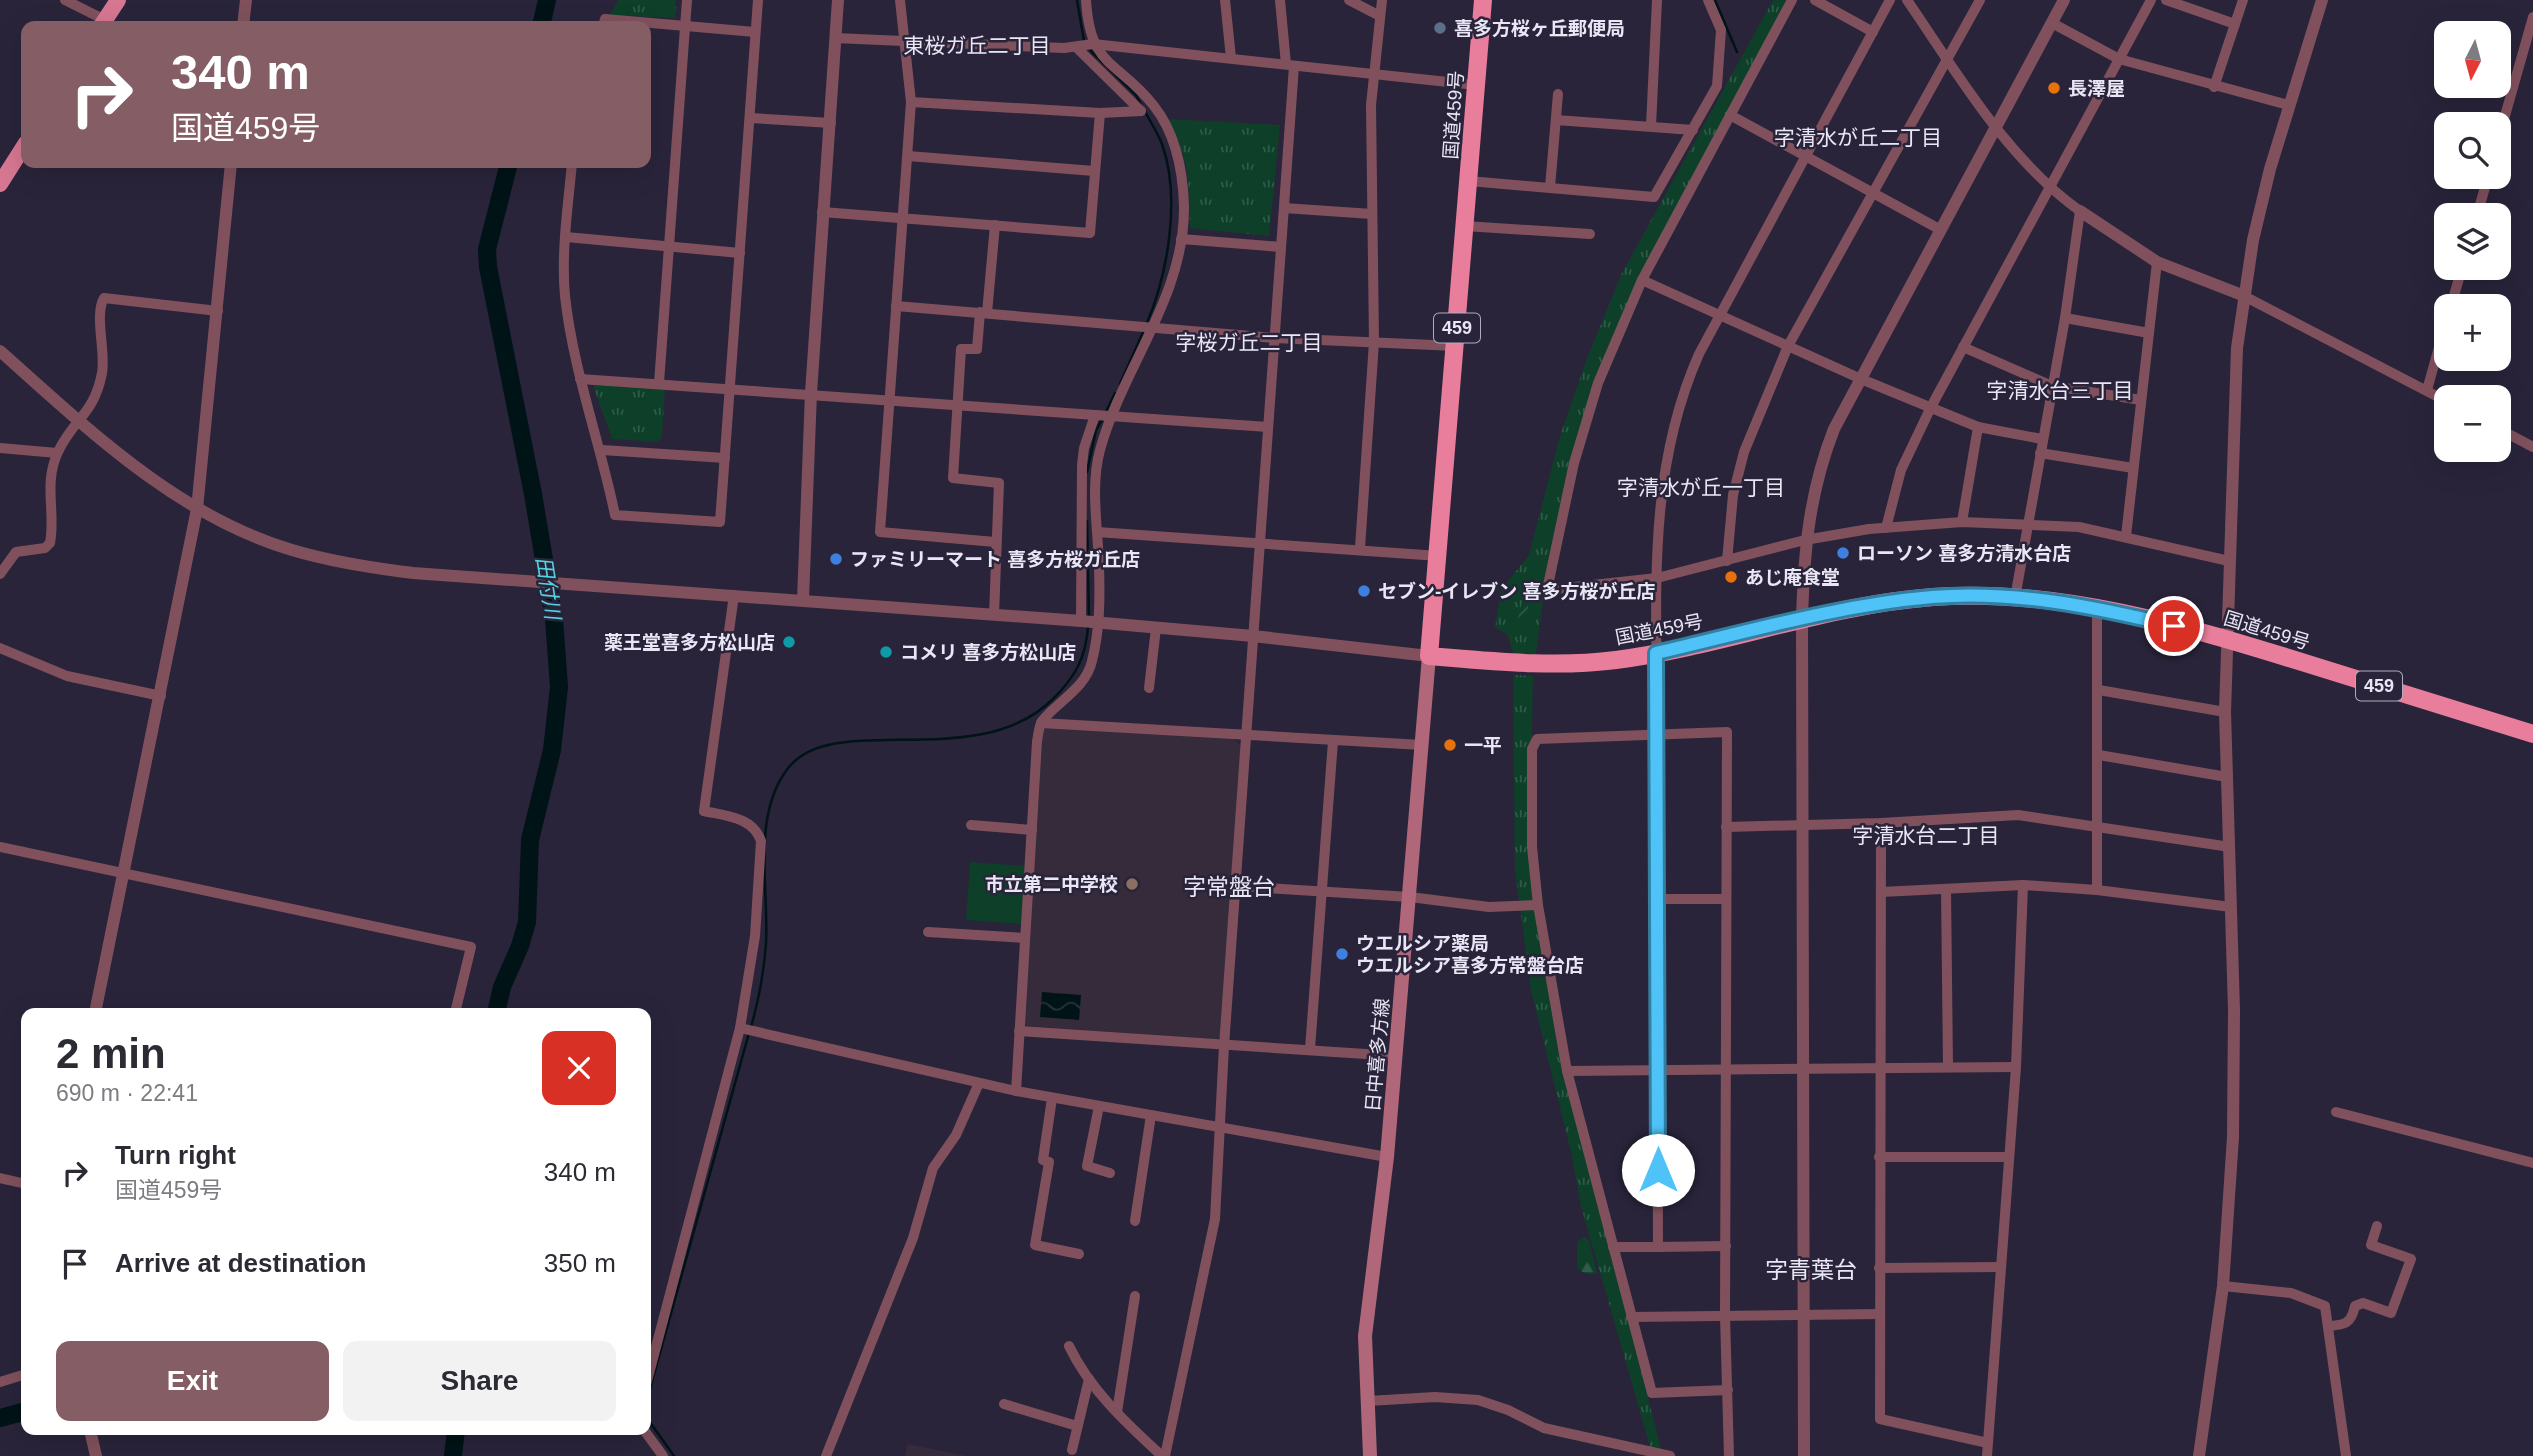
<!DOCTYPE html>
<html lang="en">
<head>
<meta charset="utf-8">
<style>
	:root { --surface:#fff; --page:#f2f2f3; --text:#2b2b33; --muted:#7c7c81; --accent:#855d65 }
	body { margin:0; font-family:Helvetica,"Noto Sans JP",sans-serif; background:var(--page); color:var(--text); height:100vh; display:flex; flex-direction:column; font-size:26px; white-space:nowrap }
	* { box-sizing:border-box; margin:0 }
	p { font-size:23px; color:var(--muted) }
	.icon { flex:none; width:38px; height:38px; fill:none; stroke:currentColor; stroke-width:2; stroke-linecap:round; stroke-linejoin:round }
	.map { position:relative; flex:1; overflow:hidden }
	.sheet { position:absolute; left:21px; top:1008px; width:630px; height:427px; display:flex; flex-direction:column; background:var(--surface); border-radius:14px; box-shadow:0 7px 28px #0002 }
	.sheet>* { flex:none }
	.guide { position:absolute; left:21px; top:21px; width:630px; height:147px; border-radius:14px; box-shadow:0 7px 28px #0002; background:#855d65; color:#fff; overflow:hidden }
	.needle { width:46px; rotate:186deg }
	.tools { position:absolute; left:2434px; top:21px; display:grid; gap:14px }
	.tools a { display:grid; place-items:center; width:77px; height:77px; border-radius:14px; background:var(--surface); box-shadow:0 7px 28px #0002; font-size:35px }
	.pin { position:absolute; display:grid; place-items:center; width:60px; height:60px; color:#fff; margin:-30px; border:4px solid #fff; border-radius:50%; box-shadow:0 2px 7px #0007 }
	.me { position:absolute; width:77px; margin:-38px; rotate:0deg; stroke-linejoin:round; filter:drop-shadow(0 0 5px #0008) }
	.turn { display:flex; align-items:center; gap:24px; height:147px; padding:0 35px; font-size:32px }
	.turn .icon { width:91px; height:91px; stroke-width:2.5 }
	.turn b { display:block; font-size:49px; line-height:60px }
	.round { display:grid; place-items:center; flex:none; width:74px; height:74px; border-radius:14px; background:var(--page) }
	.headline { display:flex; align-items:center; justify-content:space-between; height:119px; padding:0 35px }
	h1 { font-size:42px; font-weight:800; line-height:52px }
	.button { display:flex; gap:14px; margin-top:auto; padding:14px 35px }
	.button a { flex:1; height:80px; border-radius:14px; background:var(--accent); color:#fff; font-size:28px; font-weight:800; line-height:80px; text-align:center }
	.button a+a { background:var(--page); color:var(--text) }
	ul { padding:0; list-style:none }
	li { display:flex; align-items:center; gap:21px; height:91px; padding:0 35px }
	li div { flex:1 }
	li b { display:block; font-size:26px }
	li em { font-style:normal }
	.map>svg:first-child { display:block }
	.education { fill:#352b3b }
	.grass { fill:#0d3f29 }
	.forest { fill:url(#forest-firs) }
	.park { fill:url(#park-tufts) }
	.garden { fill:url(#garden-furrows) }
	.water { fill:url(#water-waves) }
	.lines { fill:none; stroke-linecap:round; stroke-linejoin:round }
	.stream { stroke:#001316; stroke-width:2.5 }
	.river { stroke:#001316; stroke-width:18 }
	.minor { stroke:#80515d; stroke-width:10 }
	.tertiary { stroke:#80515d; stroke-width:12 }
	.secondary { stroke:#b1677a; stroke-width:14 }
	.primary { stroke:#d77791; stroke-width:16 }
	.trunk { stroke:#e87e9c; stroke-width:18 }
	.route-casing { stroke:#337fa1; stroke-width:18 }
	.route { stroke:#4fc3f7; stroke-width:12 }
	.service-dot { fill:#5c6f8a; stroke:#29243a; stroke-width:2.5 }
	.food-dot { fill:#e8710a; stroke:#29243a; stroke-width:2.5 }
	.shop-dot { fill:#3f7fe0; stroke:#29243a; stroke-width:2.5 }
	.culture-dot { fill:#0f9aa8; stroke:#29243a; stroke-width:2.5 }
	.education-dot { fill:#8d6e63; stroke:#29243a; stroke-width:2.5 }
	.labels { text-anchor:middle; stroke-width:5; stroke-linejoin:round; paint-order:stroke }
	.shield { fill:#29243a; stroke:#afacbd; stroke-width:2 }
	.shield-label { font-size:18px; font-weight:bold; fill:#e9e6f5 }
	.poi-label { font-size:19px; font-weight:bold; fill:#e9e6f5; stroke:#29243a; text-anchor:start }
	.street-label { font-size:19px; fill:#e9e6f5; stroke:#29243a }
	.neighbourhood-label { font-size:21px; fill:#e9e6f5; stroke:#29243a }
	.water-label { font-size:21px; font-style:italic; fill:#53d4e4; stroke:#29243a }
	.quarter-label { font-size:23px; fill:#e9e6f5; stroke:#29243a }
</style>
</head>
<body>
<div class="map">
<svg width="2533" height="1456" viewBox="0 0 2533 1456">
	<defs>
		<pattern id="forest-firs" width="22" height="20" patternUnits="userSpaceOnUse" patternTransform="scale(1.75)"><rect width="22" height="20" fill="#0d3f29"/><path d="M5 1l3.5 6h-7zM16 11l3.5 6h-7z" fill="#305b49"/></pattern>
		<pattern id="park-tufts" width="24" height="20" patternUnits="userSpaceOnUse" patternTransform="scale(1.75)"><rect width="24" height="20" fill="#0d3f29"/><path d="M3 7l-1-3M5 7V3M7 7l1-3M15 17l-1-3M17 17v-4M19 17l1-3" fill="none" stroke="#305b49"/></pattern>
		<pattern id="garden-furrows" width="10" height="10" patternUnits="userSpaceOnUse" patternTransform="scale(1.75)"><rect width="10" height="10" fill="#0d3f29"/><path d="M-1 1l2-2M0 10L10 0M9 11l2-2" fill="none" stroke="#305b49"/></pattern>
		<pattern id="water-waves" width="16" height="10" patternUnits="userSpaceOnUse" patternTransform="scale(1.75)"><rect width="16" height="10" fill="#001316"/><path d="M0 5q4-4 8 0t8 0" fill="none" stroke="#253538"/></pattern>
	</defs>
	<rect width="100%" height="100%" fill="#29243a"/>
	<g class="education">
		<polygon points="1048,725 1233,738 1241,746 1223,1035 1215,1039 1028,1028 1023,1022 1043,731"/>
		<polygon points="908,1444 966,1456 905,1456"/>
	</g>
	<polygon class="grass" points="970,862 1025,866 1021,924 966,920"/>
	<path class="forest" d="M1584,1237L1589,1240L1597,1273C1590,1276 1582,1273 1577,1268V1242Z"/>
	<g class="park">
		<polygon points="619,0 676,0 675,18 609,15"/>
		<polygon points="1773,0 1786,0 1619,328 1549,555 1535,660 1515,658 1507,634 1495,628 1501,590 1529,555 1560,436 1586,361 1622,273"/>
		<path d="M1167,119L1280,125L1269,236L1190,228C1189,184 1190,157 1167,119Z"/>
		<polygon points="596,383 665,386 662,438 657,442 612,439 593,385"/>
		<polygon points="1513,675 1533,676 1530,849 1560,1049 1662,1453 1651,1450 1581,1206 1571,1152 1531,990 1515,871"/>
	</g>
	<polygon class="garden" points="1527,581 1532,582 1526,620 1518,619"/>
	<polygon class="water" points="1042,992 1081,995 1079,1020 1040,1017"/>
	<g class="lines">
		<g class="stream">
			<polyline points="1077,0 1084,41"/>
			<polyline points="1715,0 1737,52"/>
			<polyline points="1087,47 1136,95 1141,105"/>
			<path d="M1145,111C1150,122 1158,133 1162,144C1181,197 1168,273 1147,323"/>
			<polyline points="1120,384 1144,330"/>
			<polyline points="1106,412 1115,393"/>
			<polyline points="1087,472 1096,430 1103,418"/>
			<polyline points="1087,521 1089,619"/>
			<path d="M751,1027C759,999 764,972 766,943C769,887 751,814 789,767C836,710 977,774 1053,699C1075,677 1086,658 1088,626"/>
			<polyline points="674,1456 649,1421 648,1396 749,1033"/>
		</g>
		<g class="river">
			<polyline points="541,26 547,0"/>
			<polyline points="496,1013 502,987 520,946 527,922 530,840 552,750 559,687 554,619 533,494 488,267 487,249 509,163"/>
			<polyline points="0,1418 26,1411"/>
			<polyline points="453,1456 456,1430"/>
		</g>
		<g class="minor">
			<polyline points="65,0 105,20"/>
			<polyline points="900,0 911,102 880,532 995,542"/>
			<polyline points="1225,0 1231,58"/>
			<polyline points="1280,0 1286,64"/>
			<polyline points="1349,0 1380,16"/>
			<polyline points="1792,0 1642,280 1598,383 1574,463 1547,590 1657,578 1805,540 1869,529 1962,522 2079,527 2229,561"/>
			<polyline points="1815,0 1873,32"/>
			<path d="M1907,0C1957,73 2007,159 2080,211L2065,318L2015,598"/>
			<polyline points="2166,0 2235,24"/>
			<polyline points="2052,23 2119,59 2288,105"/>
			<polyline points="603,26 605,19 755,32"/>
			<polyline points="835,38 1064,48 1093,44 1476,85"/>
			<polyline points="1076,47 1141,111"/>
			<polyline points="2214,87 2243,0"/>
			<polyline points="911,102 1100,113 1141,111"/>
			<polyline points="1730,115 1941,230"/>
			<polyline points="750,118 831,123"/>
			<polyline points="1556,120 1693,130"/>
			<polyline points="1651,126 1657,0"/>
			<polyline points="2499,137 2533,17"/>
			<polyline points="908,156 1094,171"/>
			<path d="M572,163C568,206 561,253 565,296C573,370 600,442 615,515L720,522L758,0"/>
			<polyline points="1469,181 1654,197 1717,86 1721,30 1708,0"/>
			<polyline points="1550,187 1558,94"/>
			<polyline points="1284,208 1372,214"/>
			<polyline points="822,212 1090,233 1100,113"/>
			<polyline points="2477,215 2488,177"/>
			<polyline points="1465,226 1590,234"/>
			<polyline points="566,237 740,253"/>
			<polyline points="1181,239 1281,247"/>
			<polyline points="1642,280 1861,379 1978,427 1962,522"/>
			<polyline points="2242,295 2446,401"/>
			<polyline points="896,306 1274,338 1456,346"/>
			<polyline points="2451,306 2462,268"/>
			<polyline points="980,312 977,349 961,349 953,478 999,483 994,615"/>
			<polyline points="987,313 995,225"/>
			<polyline points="2065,318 2149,333"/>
			<polyline points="1963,347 2052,386 2141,400"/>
			<polyline points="580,379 1268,427"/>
			<polyline points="659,383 687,0"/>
			<polyline points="2427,390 2446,322"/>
			<polyline points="1978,427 2042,439"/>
			<polyline points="2499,429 2533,447"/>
			<polyline points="0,448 57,453"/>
			<polyline points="602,450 725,458"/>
			<polyline points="2040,453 2133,468"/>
			<polyline points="1886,528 1901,470 1931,407 2151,0"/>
			<polyline points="1097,532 1439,556"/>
			<polyline points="2126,536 2157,262"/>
			<polyline points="1360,548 1374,342 1371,105 1382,0"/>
			<polyline points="1727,561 1733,495 1744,452 1788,346 1980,0"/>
			<path d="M0,574L16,552L45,548L50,543C56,512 43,484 58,452C73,419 94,415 102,373C106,352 94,315 104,298L218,311"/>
			<polyline points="2097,607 2097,890"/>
			<polyline points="1081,621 1082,465 1084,448 1095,415"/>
			<polyline points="0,648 67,676 161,696"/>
			<polyline points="1149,688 1156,628"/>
			<polyline points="2099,690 2225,712"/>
			<polyline points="1041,723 1422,745"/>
			<polyline points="2099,755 2227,777"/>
			<polyline points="1881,823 1880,1419 1988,1443"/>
			<polyline points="971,825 1032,830"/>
			<polyline points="1726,827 1881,823 2018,815 2230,847"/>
			<polyline points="0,847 471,947 455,1013"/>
			<polyline points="1236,886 1410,897 1489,907 1538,905"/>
			<polyline points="1946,889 1948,1067"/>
			<polyline points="1881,892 2023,885 2097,890 2231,907"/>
			<polyline points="1656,899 1726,899"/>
			<polyline points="928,932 1025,938"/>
			<polyline points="740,1028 1016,1091 1387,1157"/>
			<polyline points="1019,1031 1396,1056"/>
			<polyline points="1310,1049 1333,741"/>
			<polyline points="1567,1071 2016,1067"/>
			<path d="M1016,1091L1037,742C1038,735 1039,726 1042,721C1058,701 1086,688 1092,661C1100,630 1100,597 1099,566C1098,528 1090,487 1100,450C1123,366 1185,297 1184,206C1183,172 1176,134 1154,106C1118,60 1090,69 1086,0"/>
			<polyline points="1052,1098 1043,1160 1049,1162 1035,1245 1079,1254"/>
			<polyline points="1099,1106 1087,1166 1110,1173"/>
			<polyline points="2336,1112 2533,1163"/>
			<polyline points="1879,1157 2009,1157"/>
			<polyline points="0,1178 26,1184"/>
			<polyline points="1135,1221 1151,1115"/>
			<path d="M1726,1246L1658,1247C1658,1078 1656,908 1657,739C1658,607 1644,478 1699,354L1890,0"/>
			<polyline points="1613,1247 1658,1247"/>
			<polyline points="1879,1268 2001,1267"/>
			<polyline points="2223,1286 2291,1293 2325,1306 2346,1456"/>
			<polyline points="1631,1317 1879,1314"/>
			<path d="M2328,1326C2345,1325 2351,1324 2355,1306L2363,1303L2391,1313L2411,1259L2371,1245L2377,1226"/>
			<path d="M1069,1346C1090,1390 1127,1424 1162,1456"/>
			<polyline points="0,1382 26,1374"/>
			<path d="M646,1385L740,1028L755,936L761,841C753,817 726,816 704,811L734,595"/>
			<polyline points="1728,1390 1652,1393 1567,1071 1538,905 1532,847 1532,749 1537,739 1727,732 1725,1316 1729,1456"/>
			<polyline points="1368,1401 1435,1397 1478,1400 1508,1410 1544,1428 1670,1456"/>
			<polyline points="1004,1404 1077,1426"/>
			<polyline points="1117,1412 1135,1296"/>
			<polyline points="644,1430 663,1456"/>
			<polyline points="1072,1450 1089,1379"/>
			<polyline points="826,1456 913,1238 933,1168 956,1135 979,1083"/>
			<polyline points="1165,1456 1215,1219 1224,1046 1294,66"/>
			<polyline points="1987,1456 2016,1067 2023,885"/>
		</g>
		<g class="tertiary">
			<polyline points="243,26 246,0"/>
			<polyline points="2080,211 2157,262 2242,295"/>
			<path d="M0,351C88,429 177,516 292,550C332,562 372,568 413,573L1081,621L1253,636L1429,656"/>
			<polyline points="803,600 811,393 838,0"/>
			<polyline points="95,1013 197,509 231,163"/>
			<polyline points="90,1430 96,1456"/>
			<path d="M1804,1456L1802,619C1804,551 1809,493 1834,429L2064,0"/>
			<polyline points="2199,1456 2223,1286 2233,1137 2234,1010 2225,712 2237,348 2253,240 2270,169 2322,0"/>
		</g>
		<polyline class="secondary" points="1370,1456 1365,1336 1387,1157 1429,656"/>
		<g class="primary">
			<polyline points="101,26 118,0"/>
			<polyline points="0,184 26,143"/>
		</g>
		<path class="trunk" d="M1483,0L1429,656C1491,661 1554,668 1616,660C1723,646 1825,605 1933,597C2060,588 2186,626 2305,663C2381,687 2457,710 2533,734"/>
	</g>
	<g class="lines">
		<defs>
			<path id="route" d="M1658,1170L1656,653C1747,632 1839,605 1932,597C2014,590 2095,607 2174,626"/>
		</defs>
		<use href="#route" class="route-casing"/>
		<use href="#route" class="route"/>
	</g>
	<circle class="service-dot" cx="1440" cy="28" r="7"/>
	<g class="food-dot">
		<circle cx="2054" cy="88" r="7"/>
		<circle cx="1731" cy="577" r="7"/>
		<circle cx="1450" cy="745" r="7"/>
	</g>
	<g class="shop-dot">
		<circle cx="1843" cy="553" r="7"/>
		<circle cx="836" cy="559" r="7"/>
		<circle cx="1364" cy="591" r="7"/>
		<circle cx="1342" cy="954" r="7"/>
	</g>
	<g class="culture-dot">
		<circle cx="789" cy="642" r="7"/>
		<circle cx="886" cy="652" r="7"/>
	</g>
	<circle class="education-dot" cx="1132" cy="884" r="7"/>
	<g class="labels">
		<g class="shield">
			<rect x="1434" y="313.5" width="46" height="29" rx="5"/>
			<rect x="2356" y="671.5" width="46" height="29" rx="5"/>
		</g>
		<g class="shield-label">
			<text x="1457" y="334">459</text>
			<text x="2379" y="692">459</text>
		</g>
		<g class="poi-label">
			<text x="1454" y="35">喜多方桜ヶ丘郵便局</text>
			<text x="2068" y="95">長澤屋</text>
			<text x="1857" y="560">ローソン 喜多方清水台店</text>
			<text x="850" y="566">ファミリーマート 喜多方桜ガ丘店</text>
			<text x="1745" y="584">あじ庵食堂</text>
			<text x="1378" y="598">セブン-イレブン 喜多方桜が丘店</text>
			<text x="775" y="649" text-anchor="end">薬王堂喜多方松山店</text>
			<text x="900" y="659">コメリ 喜多方松山店</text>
			<text x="1464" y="752">一平</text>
			<text x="1118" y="891" text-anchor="end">市立第二中学校</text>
			<text x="1356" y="950">ウエルシア薬局<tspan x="1356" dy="22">ウエルシア喜多方常盤台店</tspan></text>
		</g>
		<g class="street-label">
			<text transform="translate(1453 115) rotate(-86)" y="7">国道459号</text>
			<text transform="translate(1659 629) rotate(-11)" y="7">国道459号</text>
			<text transform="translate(2267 630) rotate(17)" y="7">国道459号</text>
			<text transform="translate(1377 1055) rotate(-85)" y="7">日中喜多方線</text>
		</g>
		<g class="neighbourhood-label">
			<text x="977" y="53">東桜ガ丘二丁目</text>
			<text x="1858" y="145">字清水が丘二丁目</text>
			<text x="1249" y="350">字桜ガ丘二丁目</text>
			<text x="2060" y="398">字清水台三丁目</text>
			<text x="1701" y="495">字清水が丘一丁目</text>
			<text x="1926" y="843">字清水台二丁目</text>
		</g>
		<g class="water-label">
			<text transform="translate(548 588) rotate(81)" y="7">田付川</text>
		</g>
		<g class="quarter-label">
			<text x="1229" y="895">字常盤台</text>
			<text x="1811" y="1278">字青葉台</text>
		</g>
	</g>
</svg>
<div class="tools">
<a><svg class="needle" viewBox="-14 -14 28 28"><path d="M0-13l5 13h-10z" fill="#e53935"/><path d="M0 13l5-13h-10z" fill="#7c7c81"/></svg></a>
<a><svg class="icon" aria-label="search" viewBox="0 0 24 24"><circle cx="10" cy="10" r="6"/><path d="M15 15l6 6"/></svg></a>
<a><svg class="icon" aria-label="layers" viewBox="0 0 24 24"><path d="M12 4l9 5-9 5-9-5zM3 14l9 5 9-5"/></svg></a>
<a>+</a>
<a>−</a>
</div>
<div class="pin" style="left:2174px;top:626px;background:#d93025"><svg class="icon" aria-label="arrive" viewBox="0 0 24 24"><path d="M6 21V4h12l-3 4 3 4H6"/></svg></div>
<svg class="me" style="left:1658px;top:1170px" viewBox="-20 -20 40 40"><circle r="19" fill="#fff"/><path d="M0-13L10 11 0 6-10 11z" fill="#4fc3f7"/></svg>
<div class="guide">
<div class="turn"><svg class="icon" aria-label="right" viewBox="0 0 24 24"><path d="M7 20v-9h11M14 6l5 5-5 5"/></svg><div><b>340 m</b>国道459号</div></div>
</div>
<section class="sheet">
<div class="headline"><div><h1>2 min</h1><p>690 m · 22:41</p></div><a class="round" style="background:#d93025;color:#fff"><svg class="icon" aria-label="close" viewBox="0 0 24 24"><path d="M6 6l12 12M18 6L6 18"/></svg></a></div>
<ul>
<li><svg class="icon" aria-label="right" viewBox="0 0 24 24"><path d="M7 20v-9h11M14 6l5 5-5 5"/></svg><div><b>Turn right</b><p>国道459号</p></div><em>340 m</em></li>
<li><svg class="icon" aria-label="arrive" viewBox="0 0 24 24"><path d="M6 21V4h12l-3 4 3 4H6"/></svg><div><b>Arrive at destination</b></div><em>350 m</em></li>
</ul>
<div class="button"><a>Exit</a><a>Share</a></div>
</section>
</div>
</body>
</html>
